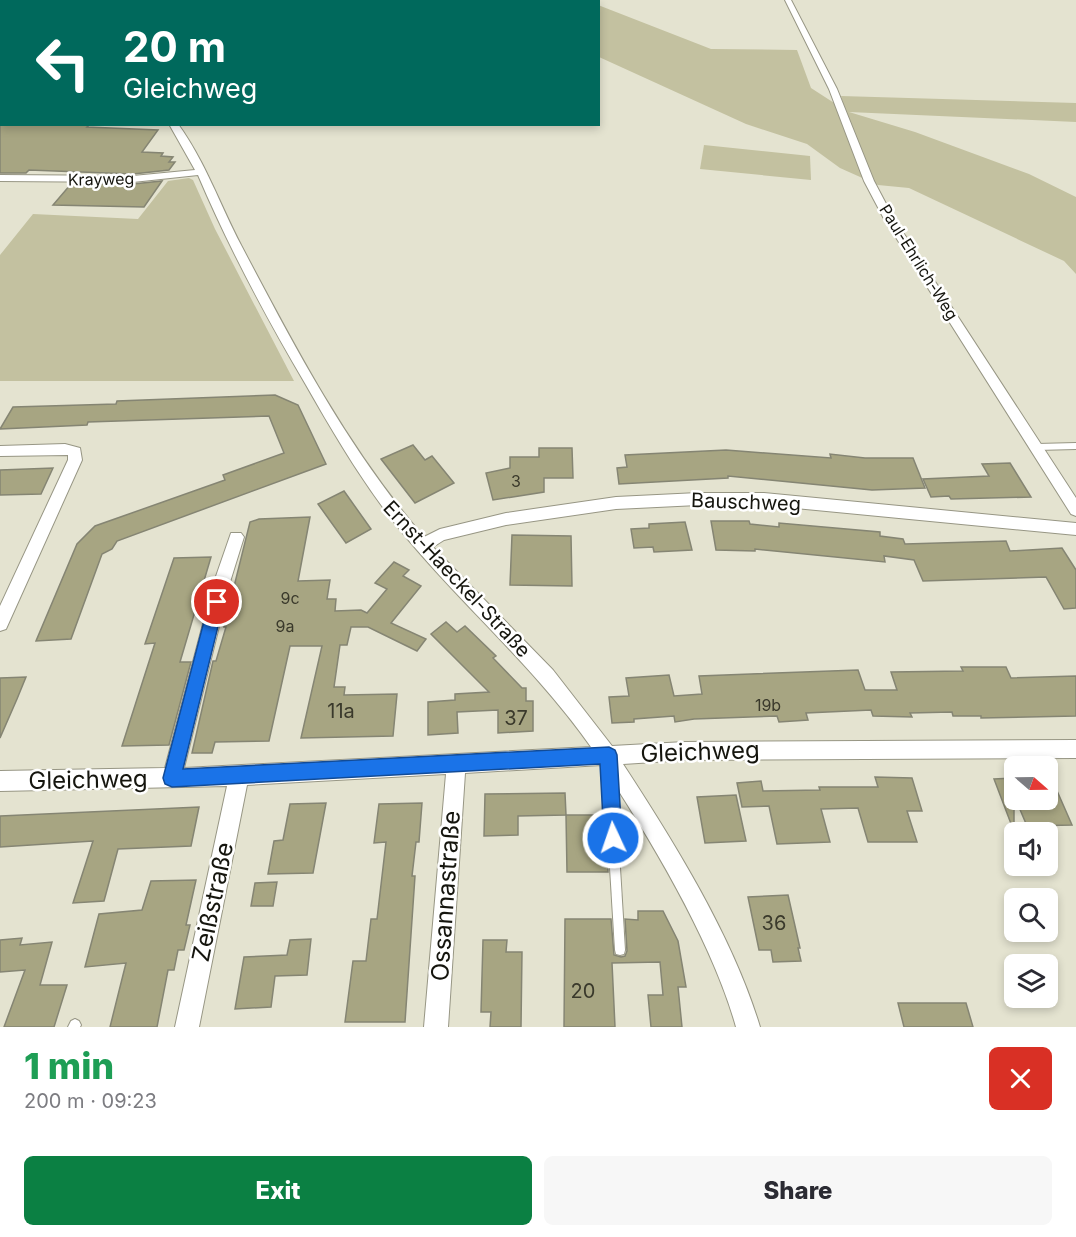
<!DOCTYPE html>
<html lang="en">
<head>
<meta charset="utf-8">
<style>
	:root { --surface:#fff; --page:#f7f7f7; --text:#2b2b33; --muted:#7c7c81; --accent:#0b8043 }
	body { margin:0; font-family:Inter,sans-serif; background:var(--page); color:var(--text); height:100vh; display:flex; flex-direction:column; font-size:22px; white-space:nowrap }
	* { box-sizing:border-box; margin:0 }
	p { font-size:20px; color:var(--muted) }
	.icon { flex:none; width:33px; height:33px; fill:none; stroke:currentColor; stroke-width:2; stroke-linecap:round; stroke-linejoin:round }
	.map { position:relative; height:1027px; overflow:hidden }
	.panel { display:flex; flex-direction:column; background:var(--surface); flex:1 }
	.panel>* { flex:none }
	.banner { position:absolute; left:0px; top:0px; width:600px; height:126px; box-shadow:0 3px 9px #0003; background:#00695c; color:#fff; overflow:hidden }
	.needle { width:39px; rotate:110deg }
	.fabs { position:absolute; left:1004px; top:756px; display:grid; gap:12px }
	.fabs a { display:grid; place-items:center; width:54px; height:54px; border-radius:9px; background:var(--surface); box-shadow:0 3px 9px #0003; font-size:30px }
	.pin { position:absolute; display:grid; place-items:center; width:51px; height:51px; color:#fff; margin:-26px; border:3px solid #fff; border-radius:50%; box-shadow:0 2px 6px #0007 }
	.me { position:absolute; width:66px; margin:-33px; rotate:357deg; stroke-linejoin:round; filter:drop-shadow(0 0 4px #0008) }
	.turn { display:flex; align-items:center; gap:21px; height:126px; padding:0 24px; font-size:27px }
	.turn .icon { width:78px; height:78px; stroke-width:2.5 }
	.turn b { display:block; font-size:42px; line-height:51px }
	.round { display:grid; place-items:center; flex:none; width:63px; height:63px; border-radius:9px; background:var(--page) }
	.headline { display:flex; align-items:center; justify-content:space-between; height:102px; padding:0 24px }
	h1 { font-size:36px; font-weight:800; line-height:45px; color:#1e9e55 }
	.action { display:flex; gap:12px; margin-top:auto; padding:12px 24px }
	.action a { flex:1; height:69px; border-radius:9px; background:var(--accent); color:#fff; font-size:24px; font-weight:800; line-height:69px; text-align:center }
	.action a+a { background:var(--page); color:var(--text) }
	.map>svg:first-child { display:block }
	.green { fill:#c3c1a0 }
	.building { fill:#a7a582; stroke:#858573; stroke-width:1.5 }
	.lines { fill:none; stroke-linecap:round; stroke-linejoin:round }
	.lane-casing { stroke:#979684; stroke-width:2 }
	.street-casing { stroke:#979684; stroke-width:2 }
	.lane { fill:#fff; fill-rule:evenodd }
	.street { fill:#fff; fill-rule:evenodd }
	.route { fill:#1a73e8; stroke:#114b97; stroke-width:1.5 }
	.labels { text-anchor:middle; stroke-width:5; stroke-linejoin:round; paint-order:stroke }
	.far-street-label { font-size:16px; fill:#15150e; stroke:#fff }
	.number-label { font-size:16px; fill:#3a392b }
	.street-label { font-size:20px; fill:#15150e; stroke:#fff }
	.near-number-label { font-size:20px; fill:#3a392b }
	.near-street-label { font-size:24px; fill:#15150e; stroke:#fff }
</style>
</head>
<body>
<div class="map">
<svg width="1076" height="1027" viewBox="0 0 1076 1027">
	<rect width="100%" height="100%" fill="#e4e3d0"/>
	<g class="green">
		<polygon points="598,5 711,49 797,50 811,88 845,110 841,96 1076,103 1076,122 849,112 915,132 1029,174 1076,197 1076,274 1064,261 909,188 878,185 840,168 807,144 746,124 599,57"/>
		<polygon points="704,145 810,156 811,180 700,169"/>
		<polygon points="189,178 193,180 215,229 294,381 0,381 0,255 33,214 138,219 168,181"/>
	</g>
	<g class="building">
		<polygon points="0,124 90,124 87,127 158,130 142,152 163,153 161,156 173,157 169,162 175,162 169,170 133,174 29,170 26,173 0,173"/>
		<polygon points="162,181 144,207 53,205 71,184 133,184"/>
		<polygon points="275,395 298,405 326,464 117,541 112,549 102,554 71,639 36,641 77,544 95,526 225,480 223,475 284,453 269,416 88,422 87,425 0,429 13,407 116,404 117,401"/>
		<polygon points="413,445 425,460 432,456 454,483 415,503 381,459"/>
		<polygon points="539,448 572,448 573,478 544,478 544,492 493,500 486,473 510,468 510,457 539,457"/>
		<polygon points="726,450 831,458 830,454 865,458 913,458 925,488 872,490 728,476 728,478 619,484 617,468 627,467 625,455"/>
		<polygon points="1010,463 1031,497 951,499 949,496 931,497 923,479 989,476 982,464"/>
		<polygon points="53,468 41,494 0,495 0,470"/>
		<polygon points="344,491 371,529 346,543 318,504"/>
		<polygon points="310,517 298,581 330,580 327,599 336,599 335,611 361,610 367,613 387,589 375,583 394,562 409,570 403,576 421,586 391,623 426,639 417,651 368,627 351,627 347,645 340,645 334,687 345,687 344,695 397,694 393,736 301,738 322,646 290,646 269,741 215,742 212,753 192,753 213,661 216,661 226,627 224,627 250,522 259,519"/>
		<polygon points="711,521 749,521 750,524 779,527 779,523 880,532 880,536 903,539 905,544 1006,541 1010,551 1062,548 1076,570 1076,608 1064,609 1046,577 923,581 914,560 884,556 885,562 755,549 755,551 716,550"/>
		<polygon points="685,522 692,550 654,552 653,547 634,548 631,529 649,528 649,524"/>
		<polygon points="512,535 571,536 572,586 510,585"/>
		<polygon points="211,557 180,662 191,662 169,745 122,746 155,643 145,644 174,558"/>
		<polygon points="446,622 457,632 465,626 496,656 493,658 522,688 526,688 526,701 533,701 533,731 498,733 498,710 457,712 458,733 428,735 428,702 455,700 455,694 489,692 431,634"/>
		<polygon points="961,667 1006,667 1011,678 1076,676 1076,716 981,718 981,716 953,716 952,712 910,713 912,717 873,716 871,710 806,713 808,720 779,722 777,716 694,719 675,722 674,716 634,719 634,722 612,723 609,697 629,696 626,678 669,675 674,696 702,694 699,676 858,670 865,690 897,690 891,672 963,671"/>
		<polygon points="26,677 17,699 0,738 0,678"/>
		<polygon points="1047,768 1072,825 1027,826 1016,800 1047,800"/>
		<polygon points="875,777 912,778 922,811 907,811 917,842 868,842 858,808 821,809 830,842 777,844 769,806 742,807 737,783 761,781 763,791 820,790 819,787 878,787"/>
		<polygon points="1014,778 1014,828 1013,829 994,779"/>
		<polygon points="565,793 566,815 518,816 518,835 484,836 485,794"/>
		<polygon points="736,795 746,841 705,843 697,797"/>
		<polygon points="326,803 313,873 268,874 274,841 283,840 290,804"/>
		<polygon points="422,803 419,842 416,842 412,876 415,876 405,1022 345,1022 353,961 366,961 371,919 377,919 386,842 374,843 379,804"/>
		<polygon points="199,807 191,846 118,849 104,901 73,903 93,841 0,847 0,816"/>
		<polygon points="566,815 605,815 608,872 567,872"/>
		<polygon points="196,880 186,925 190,925 184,950 178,950 174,970 168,970 157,1027 110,1027 126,963 85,967 99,914 142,910 151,881"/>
		<polygon points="277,882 273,906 251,906 255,883"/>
		<polygon points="788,895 800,948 798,948 801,961 773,962 771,950 759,950 748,897"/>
		<polygon points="638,911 663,911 678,941 686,987 678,987 682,1027 651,1027 648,995 663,995 660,962 612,963 615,1027 564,1027 565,919 611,919 614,955 621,957 625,956 627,951 625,919 638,920"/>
		<polygon points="22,938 20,945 52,942 40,985 67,985 54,1027 4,1027 25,970 0,972 0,940"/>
		<polygon points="311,939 307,975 275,976 271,1007 235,1009 244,957 287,955 290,940"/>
		<polygon points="483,940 507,940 506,952 522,952 521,1027 490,1027 491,1012 481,1012"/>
		<polygon points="898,1003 966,1003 973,1027 904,1027"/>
	</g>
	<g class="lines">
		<defs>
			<g id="lane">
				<polygon points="1076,443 1076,449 1037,450 1034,447 1037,444"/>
				<polygon points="609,764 612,766 614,769 625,950 624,954 620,955 616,954 615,950 604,769 606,766"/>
				<polygon points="75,1019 79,1021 81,1025 80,1027 68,1027 71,1021"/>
			</g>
			<g id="street">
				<polygon points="785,0 791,0 837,89 874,181 893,217 1076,498 1076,516 1071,514 883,217 864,181 829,89"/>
				<rect x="0" y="12" width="2" height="5"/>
				<polygon points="0,44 2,44 0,50"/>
				<path d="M169,124H178C205,161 220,205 241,245C294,346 349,451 424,537L440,529L506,513L616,497L698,493H764L1076,523V535L764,505H698L616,509L506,525L444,540L433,547L553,670L612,746L685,742L1076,740V758L685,760L623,764C674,842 733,937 760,1027H736C712,941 651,840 602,765L465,773L448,1027H424L446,774L247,785L199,1027H175L227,786L0,791V771L165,768L214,582L231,533H241L244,537L230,582L184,768L591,747C540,674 474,616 417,550C373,500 339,443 306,385C266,317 229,248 198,175L133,182L0,181V175L133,176L195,170Z"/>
				<polygon points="65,444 80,448 82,460 6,629 0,631 0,606 68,460 68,455 0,456 0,446"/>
			</g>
		</defs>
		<use href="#lane" class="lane-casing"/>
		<use href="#street" class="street-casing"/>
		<use href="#lane" class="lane"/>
		<use href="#street" class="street"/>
	</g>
	<polygon class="route" points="217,596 222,598 224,602 183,769 609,747 615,750 617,755 622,838 620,844 613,847 607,844 604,838 600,764 172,787 165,784 163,778 209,602 212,598"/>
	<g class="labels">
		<g class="far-street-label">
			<text transform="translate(101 179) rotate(-1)" y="6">Krayweg</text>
			<text transform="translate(919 262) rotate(58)" y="6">Paul-Ehrlich-Weg</text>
		</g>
		<g class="number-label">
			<text x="516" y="487">3</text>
			<text x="290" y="604">9c</text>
			<text x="285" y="632">9a</text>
			<text x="768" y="711">19b</text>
		</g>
		<g class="street-label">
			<text transform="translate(746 502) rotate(2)" y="7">Bauschweg</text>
			<text transform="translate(457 579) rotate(47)" y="7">Ernst-Haeckel-Straße</text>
		</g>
		<g class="near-number-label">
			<text x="341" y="718">11a</text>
			<text x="516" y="725">37</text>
			<text x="774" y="930">36</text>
			<text x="583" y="998">20</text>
		</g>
		<g class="near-street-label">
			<text transform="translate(700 752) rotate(-2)" y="8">Gleichweg</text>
			<text transform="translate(88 780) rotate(-1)" y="8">Gleichweg</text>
			<text transform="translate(446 896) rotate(-86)" y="8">Ossannastraße</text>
			<text transform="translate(213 902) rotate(-78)" y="8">Zeißstraße</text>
		</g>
	</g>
</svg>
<div class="fabs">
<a><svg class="needle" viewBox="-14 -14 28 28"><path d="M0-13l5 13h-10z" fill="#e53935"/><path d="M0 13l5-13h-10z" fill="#7c7c81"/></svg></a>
<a><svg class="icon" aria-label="sound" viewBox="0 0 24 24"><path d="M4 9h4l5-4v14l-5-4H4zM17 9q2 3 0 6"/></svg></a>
<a><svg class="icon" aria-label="search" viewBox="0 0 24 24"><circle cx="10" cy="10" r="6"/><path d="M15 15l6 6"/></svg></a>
<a><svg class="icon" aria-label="layers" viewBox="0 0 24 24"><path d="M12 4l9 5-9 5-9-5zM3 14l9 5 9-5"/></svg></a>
</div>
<div class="pin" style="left:217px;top:602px;background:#d93025"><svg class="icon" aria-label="arrive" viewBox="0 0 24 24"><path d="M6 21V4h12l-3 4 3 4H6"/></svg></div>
<svg class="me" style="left:613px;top:838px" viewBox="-20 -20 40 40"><circle r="17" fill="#1a73e8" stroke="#fff" stroke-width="3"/><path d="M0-11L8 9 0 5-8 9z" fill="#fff"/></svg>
<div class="banner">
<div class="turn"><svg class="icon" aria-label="left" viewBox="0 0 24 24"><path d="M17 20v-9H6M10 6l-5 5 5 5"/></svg><div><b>20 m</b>Gleichweg</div></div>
</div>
</div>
<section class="panel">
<div class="headline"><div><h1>1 min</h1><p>200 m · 09:23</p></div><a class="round" style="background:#d93025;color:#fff"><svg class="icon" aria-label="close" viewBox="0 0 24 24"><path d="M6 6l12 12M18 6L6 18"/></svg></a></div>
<div class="action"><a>Exit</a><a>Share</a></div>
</section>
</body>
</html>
